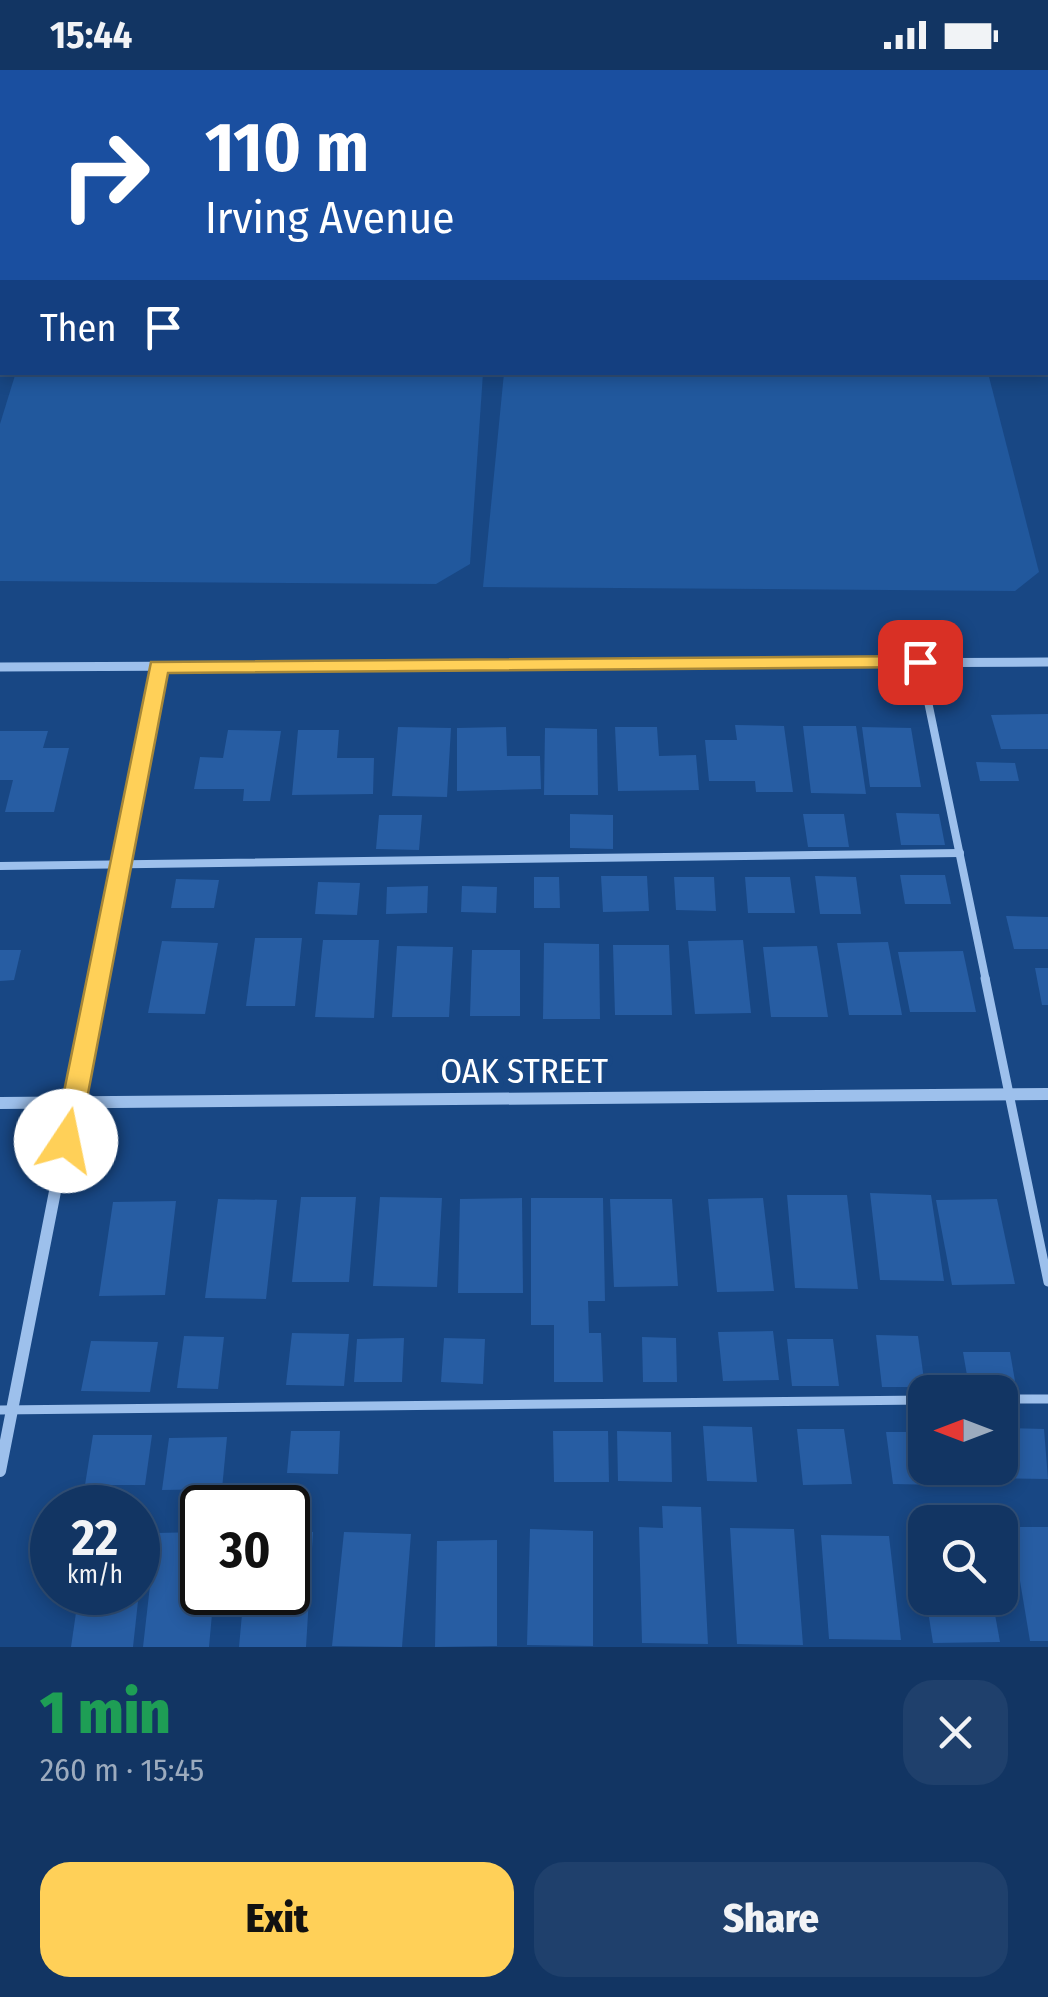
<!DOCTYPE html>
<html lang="en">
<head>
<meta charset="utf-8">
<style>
	:root { --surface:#123563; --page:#1f406c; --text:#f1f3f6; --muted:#9cabbe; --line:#315078; --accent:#ffd058 }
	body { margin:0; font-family:"Fira Sans Condensed",sans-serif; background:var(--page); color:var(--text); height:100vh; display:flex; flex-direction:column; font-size:38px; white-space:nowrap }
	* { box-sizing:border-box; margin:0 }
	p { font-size:32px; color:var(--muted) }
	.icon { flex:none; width:55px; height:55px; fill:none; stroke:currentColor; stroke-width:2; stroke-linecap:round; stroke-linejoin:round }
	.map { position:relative; height:1577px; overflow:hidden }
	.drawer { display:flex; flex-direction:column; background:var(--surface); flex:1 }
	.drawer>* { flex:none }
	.guide { position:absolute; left:0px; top:0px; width:1050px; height:305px; box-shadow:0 5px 15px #0003,0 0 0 2px var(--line); background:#1a4fa0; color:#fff; overflow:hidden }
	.needle { width:65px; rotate:270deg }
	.fabs { position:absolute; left:908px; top:1305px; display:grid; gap:20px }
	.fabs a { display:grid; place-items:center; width:110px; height:110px; border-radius:20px; background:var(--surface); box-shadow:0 5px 15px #0003,0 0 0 2px var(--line); font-size:50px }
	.speed { position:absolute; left:30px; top:1415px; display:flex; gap:20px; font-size:50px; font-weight:700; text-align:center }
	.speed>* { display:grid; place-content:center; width:130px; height:130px; border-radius:50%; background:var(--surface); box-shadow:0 5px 15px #0003,0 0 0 2px var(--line); line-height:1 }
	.speed small { font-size:25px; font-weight:400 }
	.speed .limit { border:5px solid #111; border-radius:15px; background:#fff; color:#111 }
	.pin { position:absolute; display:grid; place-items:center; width:85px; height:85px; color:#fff; margin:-42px; border-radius:20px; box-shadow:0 5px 15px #0006 }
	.me { position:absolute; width:110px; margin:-55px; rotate:11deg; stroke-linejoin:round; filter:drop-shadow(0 0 8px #0008) }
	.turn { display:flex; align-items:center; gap:35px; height:210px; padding:0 40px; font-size:45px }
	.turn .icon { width:130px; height:130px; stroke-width:2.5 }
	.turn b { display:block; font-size:70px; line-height:85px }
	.then { display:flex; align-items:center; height:95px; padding:0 40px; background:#0003; gap:20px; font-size:38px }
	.round { display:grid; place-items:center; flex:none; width:105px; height:105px; border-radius:30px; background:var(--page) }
	.summary { display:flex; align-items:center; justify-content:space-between; height:170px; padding:0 40px }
	h1 { font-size:60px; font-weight:800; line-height:75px; color:#1e9e55 }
	.cta { display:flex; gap:20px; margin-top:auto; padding:20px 40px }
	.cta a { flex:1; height:115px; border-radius:30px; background:var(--accent); color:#111; font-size:40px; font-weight:800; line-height:115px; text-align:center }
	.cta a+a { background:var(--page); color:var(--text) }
	.status { display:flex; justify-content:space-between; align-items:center; height:70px; padding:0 50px; background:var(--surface); direction:ltr }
	.status svg { height:28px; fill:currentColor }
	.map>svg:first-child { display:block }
	.green { fill:#21589d }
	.building { fill:#275da3 }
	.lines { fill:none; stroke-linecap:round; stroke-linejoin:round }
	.service-far1 { stroke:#9dc0ec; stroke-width:8 }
	.service { stroke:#9dc0ec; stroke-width:9 }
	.minor-far1 { stroke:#9dc0ec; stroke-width:9 }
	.minor { stroke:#9dc0ec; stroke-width:12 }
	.tertiary { fill:#9dc0ec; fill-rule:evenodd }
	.route { fill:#ffd058; stroke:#a68739; stroke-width:2.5 }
	.labels { text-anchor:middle; stroke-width:10; stroke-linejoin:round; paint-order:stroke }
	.street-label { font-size:35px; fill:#fff; stroke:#184784 }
</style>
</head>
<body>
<div class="status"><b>15:44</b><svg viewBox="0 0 49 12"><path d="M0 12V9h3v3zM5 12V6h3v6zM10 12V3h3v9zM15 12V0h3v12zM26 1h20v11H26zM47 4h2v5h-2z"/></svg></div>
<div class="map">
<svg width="1048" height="1577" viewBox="0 0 1048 1577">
	<rect width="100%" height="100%" fill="#184784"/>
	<g class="green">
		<polygon points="16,302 483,303 470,494 436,514 0,511 0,354"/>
		<polygon points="504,303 988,303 1039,502 1015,521 483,517"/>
	</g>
	<g class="building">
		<polygon points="1048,644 1048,679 1001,679 991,645"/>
		<polygon points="735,655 784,656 793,722 756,722 755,711 709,711 705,670 737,670"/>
		<polygon points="803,656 856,656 866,724 811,723"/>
		<polygon points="398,657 451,658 447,727 392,726"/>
		<polygon points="506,657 507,686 540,686 541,719 457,721 457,658"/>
		<polygon points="615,657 657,657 659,686 696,685 699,720 618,721"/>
		<polygon points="862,657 911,658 921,717 870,717"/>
		<polygon points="545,658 597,659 598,725 544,725"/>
		<polygon points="228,660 281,661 270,731 243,731 244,719 194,719 200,687 223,688"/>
		<polygon points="298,660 339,660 337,688 374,688 373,724 292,725"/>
		<polygon points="0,661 48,661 43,678 69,678 54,742 5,742 13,710 0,710"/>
		<polygon points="976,692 1015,693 1019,711 980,711"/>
		<polygon points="896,743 939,744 945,775 901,775"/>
		<polygon points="570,744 613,745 613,779 570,778"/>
		<polygon points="803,744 844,744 849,777 808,777"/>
		<polygon points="379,745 422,745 419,780 376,779"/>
		<polygon points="900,805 945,805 951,834 905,834"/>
		<polygon points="601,806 647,806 649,841 603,842"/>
		<polygon points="815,806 856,807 861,844 820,844"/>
		<polygon points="534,807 559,807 560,838 534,838"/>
		<polygon points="674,807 714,807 716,841 676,840"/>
		<polygon points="745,807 790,807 795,843 748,843"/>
		<polygon points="176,809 219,810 214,838 171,838"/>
		<polygon points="318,812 360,813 357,845 315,844"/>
		<polygon points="428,816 427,843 386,844 387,817"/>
		<polygon points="462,816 497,817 496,843 461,842"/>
		<polygon points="1006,846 1048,847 1048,879 1014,879"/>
		<polygon points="255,868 302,868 295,936 246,936"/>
		<polygon points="323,870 379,870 374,948 315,947"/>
		<polygon points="743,870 751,943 695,944 688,871"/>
		<polygon points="162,871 218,873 205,944 148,943"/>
		<polygon points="888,872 902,945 849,945 837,873"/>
		<polygon points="544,873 599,874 600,949 543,949"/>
		<polygon points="613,875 669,875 672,945 615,945"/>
		<polygon points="397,876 453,877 449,947 392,947"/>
		<polygon points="817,876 828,947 771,947 763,877"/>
		<polygon points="0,880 21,880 14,910 0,911"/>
		<polygon points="472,880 520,880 520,946 470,946"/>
		<polygon points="963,881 976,942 910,942 898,882"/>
		<polygon points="1035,898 1048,898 1048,935 1042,935"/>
		<polygon points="870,1123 931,1125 944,1211 880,1210"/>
		<polygon points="787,1125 847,1125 858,1219 795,1218"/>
		<polygon points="301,1127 356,1127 349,1212 292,1212"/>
		<polygon points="380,1127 442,1128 437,1217 373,1216"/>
		<polygon points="522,1128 523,1223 458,1223 460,1129"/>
		<polygon points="531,1128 603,1128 605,1231 588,1231 589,1263 601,1263 603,1312 554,1312 554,1255 531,1255"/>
		<polygon points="763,1128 774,1221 717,1222 708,1129"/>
		<polygon points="218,1129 277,1130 266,1229 205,1228"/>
		<polygon points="610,1129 672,1129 678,1216 614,1217"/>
		<polygon points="997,1129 1015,1214 952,1215 936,1130"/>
		<polygon points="176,1131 165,1225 99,1226 113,1132"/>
		<polygon points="773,1261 779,1310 723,1311 718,1262"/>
		<polygon points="292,1263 349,1264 344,1316 286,1315"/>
		<polygon points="876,1265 918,1266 925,1317 882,1317"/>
		<polygon points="184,1266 224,1267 218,1319 177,1318"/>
		<polygon points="642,1267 676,1268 677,1312 643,1312"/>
		<polygon points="404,1268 402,1312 354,1312 357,1269"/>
		<polygon points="444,1268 485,1269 483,1314 441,1312"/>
		<polygon points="787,1269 833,1269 839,1316 792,1316"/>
		<polygon points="91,1271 158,1272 150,1322 81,1321"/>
		<polygon points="963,1282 1010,1282 1016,1317 969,1317"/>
		<polygon points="703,1356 752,1357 757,1412 707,1411"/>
		<polygon points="1000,1358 1044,1359 1048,1409 983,1408 981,1398 1000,1398"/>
		<polygon points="797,1359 844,1359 852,1414 803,1415"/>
		<polygon points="291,1361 340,1361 338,1404 287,1403"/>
		<polygon points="553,1361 608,1361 609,1412 554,1412"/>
		<polygon points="617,1361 671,1362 672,1412 618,1411"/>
		<polygon points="886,1362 925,1362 925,1398 941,1398 943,1415 893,1414"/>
		<polygon points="93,1365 152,1365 145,1415 85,1415"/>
		<polygon points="227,1367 222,1419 162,1420 169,1368"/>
		<polygon points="662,1436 701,1437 708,1574 642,1573 639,1457 663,1458"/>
		<polygon points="1011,1457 1048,1457 1048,1571 1030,1571"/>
		<polygon points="730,1458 794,1459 803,1575 737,1574"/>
		<polygon points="530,1459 593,1461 593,1576 527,1575"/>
		<polygon points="202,1462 202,1522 214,1522 209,1577 143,1577 156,1463"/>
		<polygon points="288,1462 313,1462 306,1577 239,1577 244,1522 288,1522"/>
		<polygon points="344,1462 411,1464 402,1577 332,1576"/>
		<polygon points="916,1462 925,1462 925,1506 923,1506"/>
		<polygon points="821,1465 889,1466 901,1570 829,1569"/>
		<polygon points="146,1467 140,1518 138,1518 138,1468"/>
		<polygon points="497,1470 497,1576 435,1577 437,1471"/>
		<polygon points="79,1522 139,1522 133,1577 71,1577"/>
		<polygon points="926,1528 992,1528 1000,1572 933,1573"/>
	</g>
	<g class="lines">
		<g class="service-far1">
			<polyline points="920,593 986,911"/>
			<polyline points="0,796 960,783"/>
		</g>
		<g class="service">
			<polyline points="985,908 1048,1212"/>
			<polyline points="1000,1329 1048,1329"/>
			<polyline points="0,1340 925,1330"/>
		</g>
		<g class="minor-far1">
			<polyline points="0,597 1048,592"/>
			<polyline points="97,911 159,596"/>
		</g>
		<g class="minor">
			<polyline points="0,1033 1048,1024"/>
			<polyline points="0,1401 97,908"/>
		</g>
		<polygon class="tertiary" points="997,0 1007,0 1008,2 998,2"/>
	</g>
	<polygon class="route" points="920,586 928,588 931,592 928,597 168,603 79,1071 76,1079 66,1082 57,1079 54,1071 151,592"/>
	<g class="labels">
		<g class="street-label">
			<text x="524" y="1013">OAK STREET</text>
		</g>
	</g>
</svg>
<div class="fabs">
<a><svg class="needle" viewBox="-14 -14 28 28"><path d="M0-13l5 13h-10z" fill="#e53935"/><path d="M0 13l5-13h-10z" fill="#9cabbe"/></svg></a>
<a><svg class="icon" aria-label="search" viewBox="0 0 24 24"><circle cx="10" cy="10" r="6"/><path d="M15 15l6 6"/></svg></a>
</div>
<div class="speed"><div>22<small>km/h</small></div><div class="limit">30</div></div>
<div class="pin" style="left:920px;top:592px;background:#d93025"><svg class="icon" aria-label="arrive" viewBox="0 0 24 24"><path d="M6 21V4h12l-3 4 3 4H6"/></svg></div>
<svg class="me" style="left:66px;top:1071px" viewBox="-20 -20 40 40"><circle r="19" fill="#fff"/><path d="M0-13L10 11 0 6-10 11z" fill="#ffd058"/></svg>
<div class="guide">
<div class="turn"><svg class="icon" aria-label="right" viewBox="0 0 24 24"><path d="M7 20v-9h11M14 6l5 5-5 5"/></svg><div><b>110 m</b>Irving Avenue</div></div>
<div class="then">Then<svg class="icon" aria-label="arrive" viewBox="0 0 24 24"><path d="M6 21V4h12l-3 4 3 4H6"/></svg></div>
</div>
</div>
<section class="drawer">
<div class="summary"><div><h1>1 min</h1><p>260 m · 15:45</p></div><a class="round"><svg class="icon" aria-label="close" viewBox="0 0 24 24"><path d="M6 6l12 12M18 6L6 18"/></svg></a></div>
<div class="cta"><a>Exit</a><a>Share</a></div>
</section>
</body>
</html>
